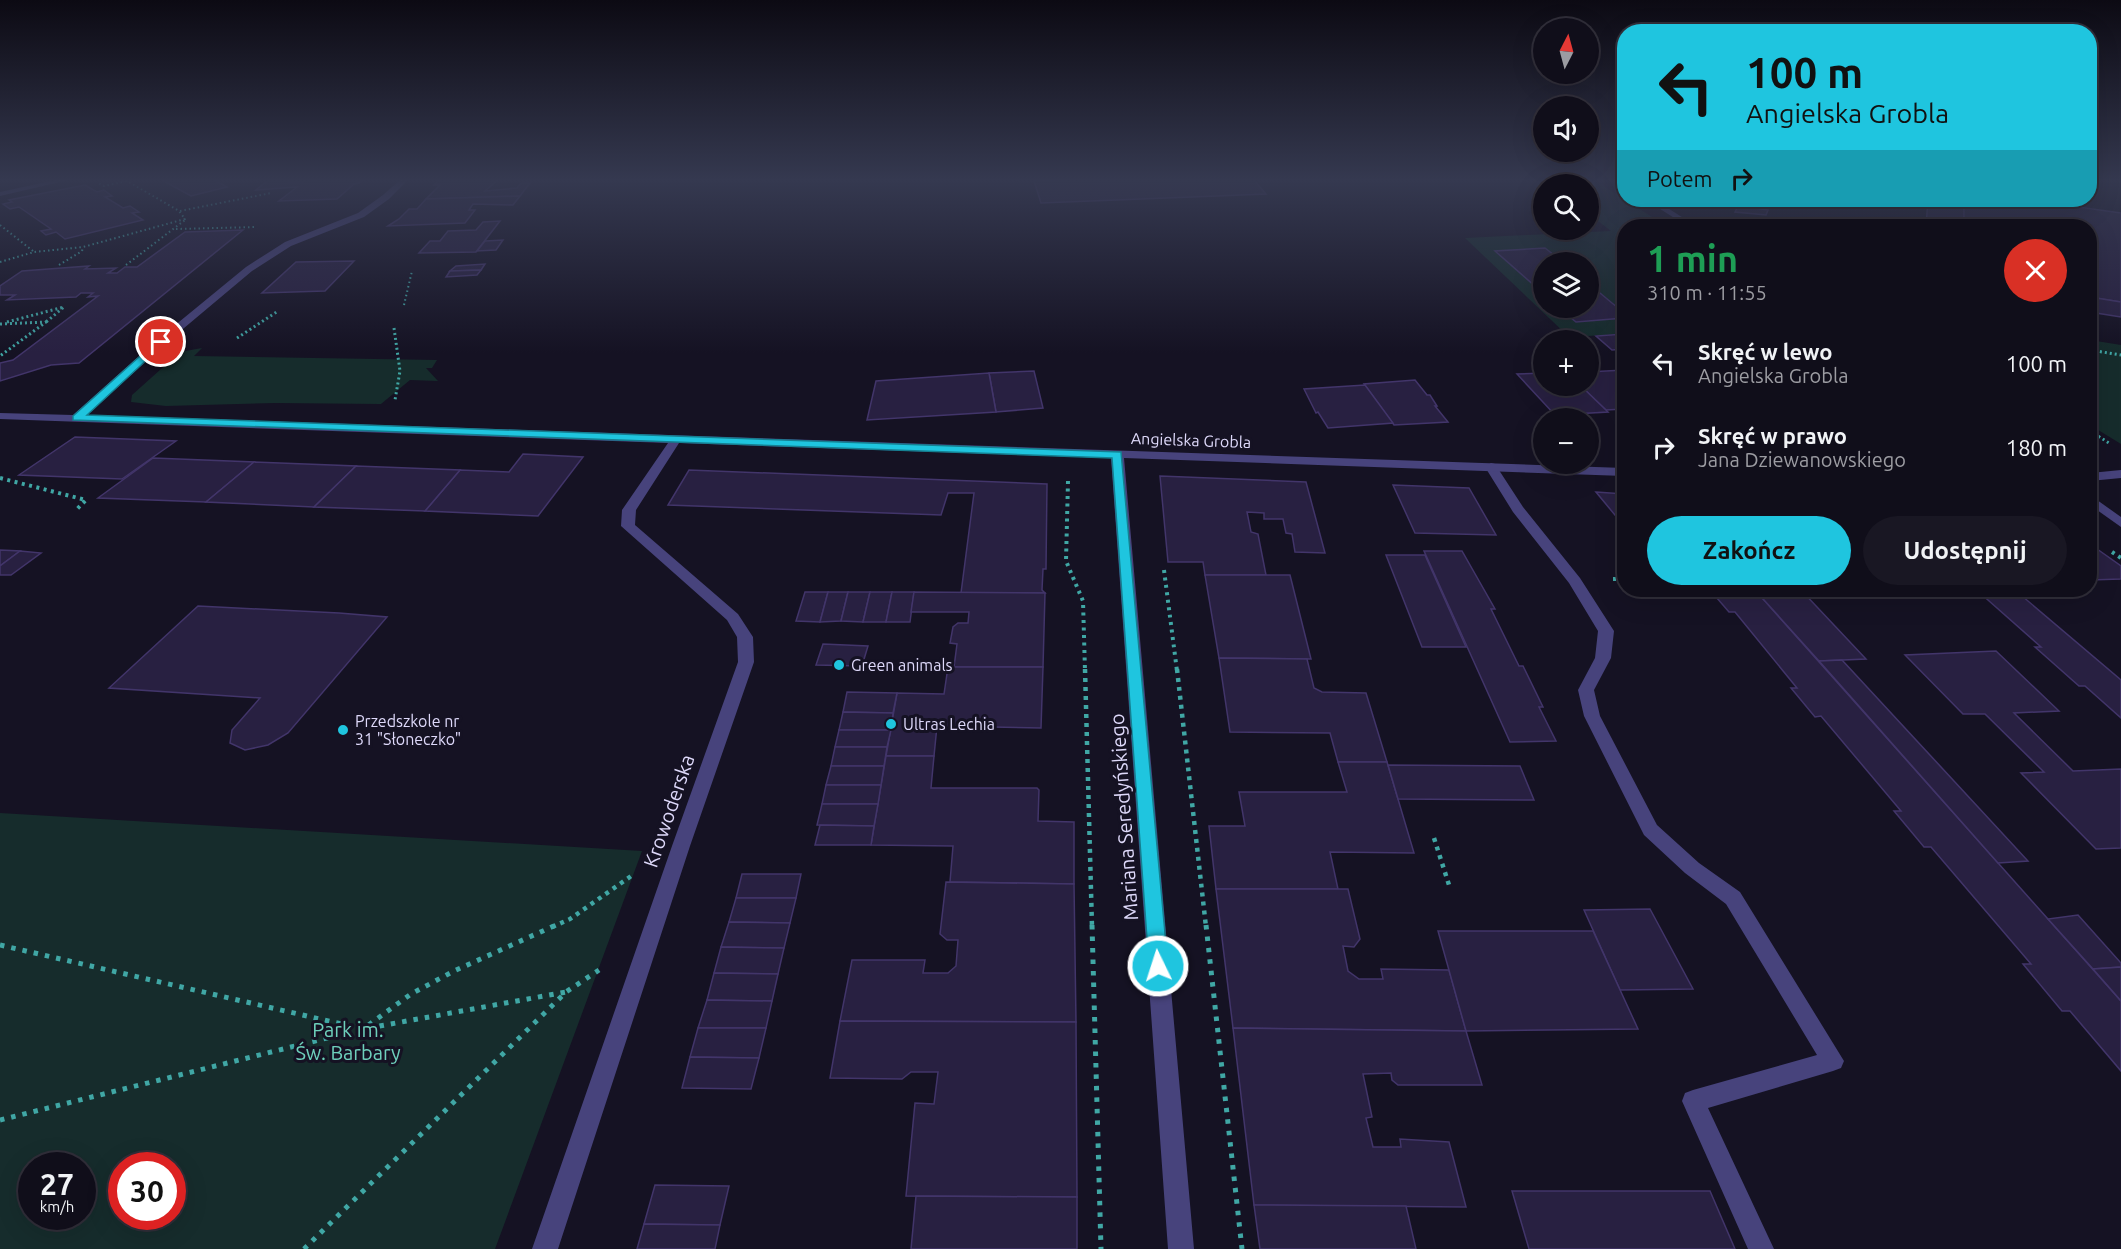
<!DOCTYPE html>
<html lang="pl">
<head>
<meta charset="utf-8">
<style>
	:root { --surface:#100e1a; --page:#191723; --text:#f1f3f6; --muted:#9c9ca2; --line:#302e39; --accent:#1fc5df }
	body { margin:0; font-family:Ubuntu,sans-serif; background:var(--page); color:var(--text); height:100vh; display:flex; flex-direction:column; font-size:22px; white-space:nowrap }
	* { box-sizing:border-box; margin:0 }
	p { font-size:20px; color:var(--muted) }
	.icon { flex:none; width:33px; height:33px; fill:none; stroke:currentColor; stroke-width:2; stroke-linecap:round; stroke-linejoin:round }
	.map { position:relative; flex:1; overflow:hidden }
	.sheet { position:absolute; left:1617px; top:219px; width:480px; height:378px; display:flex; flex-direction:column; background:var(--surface); border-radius:24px; box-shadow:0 6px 24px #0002,0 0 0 2px var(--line) }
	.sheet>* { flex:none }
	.guide { position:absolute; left:1617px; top:24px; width:480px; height:183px; border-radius:24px; box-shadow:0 6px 24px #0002,0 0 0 2px var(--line); background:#1fc5df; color:#111; overflow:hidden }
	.needle { width:39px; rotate:6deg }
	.controls { position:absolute; left:1533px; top:18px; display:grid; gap:12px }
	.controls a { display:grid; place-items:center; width:66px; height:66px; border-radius:50%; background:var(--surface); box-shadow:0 6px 24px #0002,0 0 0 2px var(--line); font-size:30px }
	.speed { position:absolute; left:18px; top:1152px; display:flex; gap:12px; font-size:30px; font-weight:700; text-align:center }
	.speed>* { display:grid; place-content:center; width:78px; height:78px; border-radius:50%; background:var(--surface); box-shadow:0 6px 24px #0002,0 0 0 2px var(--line); line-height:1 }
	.speed small { font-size:15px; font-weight:400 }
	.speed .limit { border:9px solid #d22; background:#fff; color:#111 }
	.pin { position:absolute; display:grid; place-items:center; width:51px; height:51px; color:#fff; margin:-26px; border:3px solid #fff; border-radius:50%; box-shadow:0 2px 6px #0007 }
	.me { position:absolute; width:66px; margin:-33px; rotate:356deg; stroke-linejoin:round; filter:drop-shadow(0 0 4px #0008) }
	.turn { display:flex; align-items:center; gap:21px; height:126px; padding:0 30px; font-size:27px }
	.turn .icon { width:78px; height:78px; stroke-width:2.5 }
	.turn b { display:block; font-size:42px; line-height:51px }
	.then { display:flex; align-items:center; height:57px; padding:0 30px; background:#0003; gap:12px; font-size:22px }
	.round { display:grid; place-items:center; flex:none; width:63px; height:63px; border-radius:32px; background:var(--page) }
	.overview { display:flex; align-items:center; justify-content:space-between; height:102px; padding:0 30px }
	h1 { font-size:36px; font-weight:700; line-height:45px; color:#1e9e55 }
	.action { display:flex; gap:12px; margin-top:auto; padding:12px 30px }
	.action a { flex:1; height:69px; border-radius:36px; background:var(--accent); color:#111; font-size:24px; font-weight:700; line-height:69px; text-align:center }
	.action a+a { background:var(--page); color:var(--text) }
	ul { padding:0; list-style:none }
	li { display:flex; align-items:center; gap:18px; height:84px; padding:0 30px }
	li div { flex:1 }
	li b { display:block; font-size:22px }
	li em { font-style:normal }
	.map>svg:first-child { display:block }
	.green { fill:#162c2c; fill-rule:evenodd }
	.building { fill:#282041; stroke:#42356a; stroke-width:1.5 }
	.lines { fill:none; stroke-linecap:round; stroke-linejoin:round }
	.path-far4 { stroke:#40a7a5; stroke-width:2; stroke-dasharray:1.5 3; stroke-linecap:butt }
	.path-far3 { stroke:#40a7a5; stroke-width:3; stroke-dasharray:2 3; stroke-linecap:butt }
	.path-far2 { stroke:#40a7a5; stroke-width:4; stroke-dasharray:3 4.5; stroke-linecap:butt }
	.path-far1 { stroke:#40a7a5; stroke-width:4.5; stroke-dasharray:4 5; stroke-linecap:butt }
	.path { stroke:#40a7a5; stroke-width:5; stroke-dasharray:4.5 7; stroke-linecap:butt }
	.service { fill:#47437c; fill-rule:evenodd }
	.pedestrian { fill:#47437c; fill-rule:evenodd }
	.minor { fill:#47437c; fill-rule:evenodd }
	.route { fill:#1fc5df; stroke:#148091; stroke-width:1.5 }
	.poi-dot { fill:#1fc5df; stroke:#151223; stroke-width:2 }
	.labels { text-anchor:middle; stroke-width:6; stroke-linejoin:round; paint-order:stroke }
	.street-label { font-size:16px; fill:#ded9fa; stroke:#151223 }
	.poi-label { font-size:16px; fill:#ded9fa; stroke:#151223; text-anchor:start }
	.near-street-label { font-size:20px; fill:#ded9fa; stroke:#151223 }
	.near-park-label { font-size:20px; fill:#6ed0bc; stroke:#151223 }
</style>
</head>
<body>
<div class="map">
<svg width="2121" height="1249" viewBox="0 0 2121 1249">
	<rect width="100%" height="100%" fill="#151223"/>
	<g class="green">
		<path d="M1538,179H1593L1666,226H1624V334L1569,337L1465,238L1611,231L1589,214L1588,184H1548ZM1544,262H1588V308H1544Z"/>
		<polygon points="2090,340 2121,345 2121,444 2090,425"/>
		<polygon points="202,348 194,356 437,360 432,368 426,368 438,381 410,380 381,404 276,403 166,406 131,402 132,395 180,352"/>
		<path d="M0,813L642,851L495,1249H0ZM32,1166H82V1216H32ZM122,1166H172V1216H122Z"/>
	</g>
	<g class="building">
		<polygon points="160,179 220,179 214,180 227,187 191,196"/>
		<polygon points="270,179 294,179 290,182 314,181 317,179 365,179 359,183 354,184 337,199 279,201 297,187 256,190"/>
		<polygon points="440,179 499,179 485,191 517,188 521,183 530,183 520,196 426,199 440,185 434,185"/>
		<polygon points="1070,179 1253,179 1266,194 1041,203 1034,181"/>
		<polygon points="85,185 97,192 104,190 112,196 105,197 123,208 130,206 139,212 132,213 143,220 65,239 56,232 46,235 41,231 51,229 19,207 10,209 3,204 12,202 9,200"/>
		<polygon points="520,196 513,205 473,204 469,210 475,210 465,223 388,226 399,219 409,209 417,209 426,199"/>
		<polygon points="1928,200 1964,200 1964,226 1926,226"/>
		<polygon points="1964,200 2029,200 2121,213 2121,302 2090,297 2090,226 1964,226"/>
		<polygon points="1740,202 1757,205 1755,208 1768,210 1766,215 1735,212"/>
		<polygon points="500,221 476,252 419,253 430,241 440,241 448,231 476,230 483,222"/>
		<polygon points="243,230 79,363 51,365 0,381 0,363 13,360 98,296 88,297 93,293 81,293 76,297 7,300 15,295 0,295 0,286 22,271 89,266 85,269 116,268 108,273 117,273 125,267 137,267 185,232"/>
		<polygon points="503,240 496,250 477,251 485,241"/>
		<polygon points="1545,248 1563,262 1544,262 1544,294 1495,251"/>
		<polygon points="354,261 325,291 262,293 296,262"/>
		<polygon points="485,264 481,270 450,271 456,266"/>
		<polygon points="481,270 477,275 446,277 450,271"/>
		<polygon points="1588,283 1624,313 1624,318 1576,322 1559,308 1588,308"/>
		<polygon points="2090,297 2121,302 2121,317 2090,312"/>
		<polygon points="1624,334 1624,349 1612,350 1596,336"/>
		<polygon points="1624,370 1624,409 1606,410 1581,386 1588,386 1588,372"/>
		<polygon points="1034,371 1043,408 996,412 989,373"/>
		<polygon points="989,373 996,412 867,420 876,381"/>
		<polygon points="1544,373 1544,386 1581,386 1608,412 1555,415 1517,374"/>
		<polygon points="1415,380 1427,395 1430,395 1437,406 1435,406 1448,422 1394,425 1364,384"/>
		<polygon points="1365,385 1393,423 1328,428 1318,412 1316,413 1304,389"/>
		<polygon points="75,437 176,441 122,479 19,475"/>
		<polygon points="523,454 583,457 538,516 425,511 460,470 509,472"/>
		<polygon points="153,458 254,462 206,502 98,498"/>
		<polygon points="254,462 356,466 314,507 206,502"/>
		<polygon points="356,466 460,470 425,511 314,507"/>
		<polygon points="689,470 1047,484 1046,569 1043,569 1042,590 1045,593 961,593 974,493 948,493 941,515 668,505"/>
		<polygon points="1160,476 1306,482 1325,553 1295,552 1292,534 1286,533 1283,519 1264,519 1264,513 1247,512 1251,532 1258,534 1266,575 1205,575 1203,562 1168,562"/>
		<polygon points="1393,485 1469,488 1496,535 1415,533"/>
		<polygon points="1596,492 1624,494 1624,526"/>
		<polygon points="2090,544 2121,566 2121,579 2090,580"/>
		<polygon points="0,550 20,551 0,566"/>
		<polygon points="20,551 41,553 11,575 0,575 0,566"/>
		<polygon points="1424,551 1462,551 1495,609 1491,609 1519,666 1523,666 1543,707 1539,707 1556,741 1510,742"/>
		<polygon points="1386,555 1425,555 1466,647 1422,647"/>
		<polygon points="1205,575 1290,575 1311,659 1219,658"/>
		<polygon points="1710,590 1755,590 2121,1001 2121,1071 2070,1011 2062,1011 2023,964 2031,964 1931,847 1924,847 1894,811 1901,811 1821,716 1815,717 1791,688 1797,688 1735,612 1729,612"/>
		<polygon points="1755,590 1801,590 1866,659 1819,661"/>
		<polygon points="1888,590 1931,590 1938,597 1897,597"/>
		<polygon points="1971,590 2015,590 2121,680 2121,718 2085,686 2079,686 2035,647 2041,647 1980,593 1974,593"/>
		<polygon points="805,592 828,592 820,622 796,621"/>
		<polygon points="828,592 848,592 841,621 820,622"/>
		<polygon points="848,592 870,592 863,622 841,621"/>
		<polygon points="870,592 892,592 886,622 863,622"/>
		<polygon points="892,592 914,592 910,622 886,622"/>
		<polygon points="914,592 1045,593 1043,667 954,667 957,644 950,643 953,627 958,623 968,623 969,612 911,612"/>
		<polygon points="198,606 339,613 387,617 288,733 268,745 245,750 230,743 232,730 260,698 109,688"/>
		<polygon points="823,644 868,646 862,666 816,665"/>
		<polygon points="1996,651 2059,711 2014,713 2073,771 2121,769 2121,848 2096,849 2021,773 2044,772 1985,714 1963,714 1905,655"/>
		<polygon points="1219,658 1307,659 1314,688 1322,692 1366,693 1387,762 1338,762 1330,733 1230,732"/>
		<polygon points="1842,660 2028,861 1998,863 1819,661"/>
		<polygon points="948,667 1043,667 1041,728 937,726 934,756 886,756 897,693 944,694"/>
		<polygon points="847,692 897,693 893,713 843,712"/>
		<polygon points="843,712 893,713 891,730 839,730"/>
		<polygon points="839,730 891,730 887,747 835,747"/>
		<polygon points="835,747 887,747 884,766 831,766"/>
		<polygon points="886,756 934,756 931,788 1037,788 1039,790 1038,821 1074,822 1074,884 950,882 953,846 871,845"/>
		<polygon points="1338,762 1387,762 1414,853 1330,852 1338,889 1216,889 1209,826 1245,826 1239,792 1347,792"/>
		<polygon points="1388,765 1520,766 1534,800 1398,799"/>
		<polygon points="831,766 884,766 881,785 826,785"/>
		<polygon points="826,785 881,785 878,804 822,804"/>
		<polygon points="822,804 878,804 874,826 817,825"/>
		<polygon points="820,825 874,826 871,845 815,845"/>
		<polygon points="742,874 801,874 796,898 736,898"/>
		<polygon points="946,882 1074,884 1076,1022 840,1021 852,960 925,960 923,973 948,973 956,966 958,940 947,940 940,934"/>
		<polygon points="1216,889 1348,889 1360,939 1354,947 1343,946 1348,971 1359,979 1383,979 1381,969 1449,970 1466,1031 1233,1028"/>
		<polygon points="736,898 796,898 790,923 729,922"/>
		<polygon points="1650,909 1693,989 1620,990 1584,910"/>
		<polygon points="2078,915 2121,963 2121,967 2093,969 2048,919"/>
		<polygon points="729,922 790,923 784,948 721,947"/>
		<polygon points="1438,931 1593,931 1638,1029 1466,1031"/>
		<polygon points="721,947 784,948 778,974 714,973"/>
		<polygon points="2121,967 2121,1001 2093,969"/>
		<polygon points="714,973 778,974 772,1001 707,1000"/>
		<polygon points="707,1000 772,1001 766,1028 698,1028"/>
		<polygon points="840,1021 1076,1022 1077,1197 906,1196 915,1103 934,1104 938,1072 911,1072 902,1079 830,1078"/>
		<polygon points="698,1028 766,1028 759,1058 690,1057"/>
		<polygon points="1233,1028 1466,1031 1482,1085 1398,1085 1392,1080 1391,1073 1363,1074 1372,1117 1366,1118 1373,1147 1401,1147 1400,1139 1449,1142 1466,1207 1254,1205"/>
		<polygon points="690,1057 759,1058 751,1089 682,1088"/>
		<polygon points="655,1185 729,1186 720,1225 644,1224"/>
		<polygon points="1512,1191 1710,1191 1735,1249 1529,1249"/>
		<polygon points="916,1196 1077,1197 1077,1249 911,1249"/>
		<polygon points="1254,1205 1406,1206 1416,1249 1260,1249"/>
		<polygon points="644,1224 720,1225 715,1249 637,1249"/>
	</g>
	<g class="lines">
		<g class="path-far4">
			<polyline points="180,211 271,193"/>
			<polyline points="0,225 33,251"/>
			<polyline points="176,229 256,227"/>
			<polyline points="0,262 34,252 83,247 185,219 179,211 127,181 104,186 97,182"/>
			<polyline points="59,265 82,251 83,247"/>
			<polyline points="126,265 185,220"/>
			<polyline points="404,305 412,271"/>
		</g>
		<g class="path-far3">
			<polyline points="7,322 64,307 46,322"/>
			<polyline points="0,324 46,322 0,356"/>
			<polyline points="394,328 400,371 395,400"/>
			<polyline points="237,338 278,311"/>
			<polyline points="2090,350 2121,355"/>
			<polyline points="2090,431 2109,443"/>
		</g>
		<g class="path-far2">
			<polyline points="0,478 86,500 77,509"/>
			<polyline points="1068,481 1066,561 1083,601 1085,671"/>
			<polyline points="2112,552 2121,558"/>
			<polyline points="1164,570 1177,671"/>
			<polyline points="1613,579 1624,579"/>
		</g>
		<g class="path-far1">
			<polyline points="1085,669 1092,927"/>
			<polyline points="1177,669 1206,927"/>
			<polyline points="1434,838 1449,885"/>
			<polyline points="552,927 570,919 634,874"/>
		</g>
		<g class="path">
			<polyline points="1092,925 1101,1249"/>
			<polyline points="1206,925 1242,1249"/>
			<polyline points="0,945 363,1029 411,994 454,971 556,925"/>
			<polyline points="0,1120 363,1029 566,992"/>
			<polyline points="304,1249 566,992 599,970"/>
		</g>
		<polygon class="service" points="1491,463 1495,464 1523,507 1580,578 1614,631 1611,658 1594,690 1600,716 1657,825 1699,863 1740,892 1844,1061 1841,1068 1833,1071 1708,1108 1774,1249 1748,1249 1682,1101 1685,1093 1693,1090 1817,1055 1726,904 1685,873 1644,835 1584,716 1578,690 1595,658 1598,631 1569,583 1513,512 1485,467"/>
		<polygon class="pedestrian" points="60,179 73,179 0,196 0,192"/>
		<g class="minor">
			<polygon points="401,179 409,179 389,199 364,217 291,246 252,271 165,344 87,415 1624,468 1624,476 1124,458 1194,1249 1168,1249 1111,458 679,443 636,510 635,525 738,614 753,637 754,662 690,846 558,1249 532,1249 672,846 738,662 737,637 727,620 621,526 622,510 668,443 0,419 0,413 73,415 157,340 246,267 285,242 358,213 383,195"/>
			<polygon points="1612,179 1624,181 1624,186"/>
			<polygon points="1646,200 1655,200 1696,226 1687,226"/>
			<polygon points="2121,470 2121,478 2090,481 2090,473"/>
			<polygon points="2090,495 2121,517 2121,527 2090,505"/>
		</g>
	</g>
	<linearGradient id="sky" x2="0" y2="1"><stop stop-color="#0c0a13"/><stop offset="0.51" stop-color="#353950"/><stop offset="1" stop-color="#353950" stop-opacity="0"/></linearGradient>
	<rect width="2121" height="353" fill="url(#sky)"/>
	<polygon class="route" points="158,340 166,342 87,415 1121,452 1168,966 1165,972 1158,974 1152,972 1149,966 1112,458 73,420 73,416"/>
	<g class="poi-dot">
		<circle cx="839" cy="665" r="6"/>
		<circle cx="891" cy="724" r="6"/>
		<circle cx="343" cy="730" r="6"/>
	</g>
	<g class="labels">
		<g class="street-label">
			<text transform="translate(1191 440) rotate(2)" y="6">Angielska Grobla</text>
		</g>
		<g class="poi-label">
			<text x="851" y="671">Green animals</text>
			<text x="355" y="727">Przedszkole nr<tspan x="355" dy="18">31 "Słoneczko"</tspan></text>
			<text x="903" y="730">Ultras Lechia</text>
		</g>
		<g class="near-street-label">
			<text transform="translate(669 811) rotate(-71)" y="7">Krowoderska</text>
			<text transform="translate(1124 817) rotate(-94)" y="7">Mariana Seredyńskiego</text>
		</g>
		<g class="near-park-label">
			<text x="348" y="1037">Park im.<tspan x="348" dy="23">Św. Barbary</tspan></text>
		</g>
	</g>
</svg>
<div class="controls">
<a><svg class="needle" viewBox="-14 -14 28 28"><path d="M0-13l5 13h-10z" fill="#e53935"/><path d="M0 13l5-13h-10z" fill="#9c9ca2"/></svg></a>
<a><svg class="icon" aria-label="sound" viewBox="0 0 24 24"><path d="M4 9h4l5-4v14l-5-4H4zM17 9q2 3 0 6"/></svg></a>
<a><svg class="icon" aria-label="search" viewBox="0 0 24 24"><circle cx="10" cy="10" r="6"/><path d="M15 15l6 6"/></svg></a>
<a><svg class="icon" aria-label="layers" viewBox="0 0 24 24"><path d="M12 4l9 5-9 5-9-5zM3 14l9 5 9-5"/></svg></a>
<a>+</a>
<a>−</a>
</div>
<div class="speed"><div>27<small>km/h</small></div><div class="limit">30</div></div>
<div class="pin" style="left:161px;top:342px;background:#d93025"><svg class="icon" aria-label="arrive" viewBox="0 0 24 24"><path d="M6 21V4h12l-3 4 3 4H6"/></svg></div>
<svg class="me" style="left:1158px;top:966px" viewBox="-20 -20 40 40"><circle r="17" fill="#1fc5df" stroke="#fff" stroke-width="3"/><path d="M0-11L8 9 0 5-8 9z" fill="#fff"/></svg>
<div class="guide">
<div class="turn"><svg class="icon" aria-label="left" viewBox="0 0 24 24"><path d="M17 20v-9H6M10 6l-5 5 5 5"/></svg><div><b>100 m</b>Angielska Grobla</div></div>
<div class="then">Potem<svg class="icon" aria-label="right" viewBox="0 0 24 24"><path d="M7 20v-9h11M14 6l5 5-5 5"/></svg></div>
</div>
<section class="sheet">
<div class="overview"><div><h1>1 min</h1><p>310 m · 11:55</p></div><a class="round" style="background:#d93025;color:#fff"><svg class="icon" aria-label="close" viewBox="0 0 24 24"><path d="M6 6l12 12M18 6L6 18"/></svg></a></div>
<ul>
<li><svg class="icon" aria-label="left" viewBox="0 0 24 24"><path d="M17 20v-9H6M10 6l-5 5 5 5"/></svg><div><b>Skręć w lewo</b><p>Angielska Grobla</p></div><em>100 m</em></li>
<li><svg class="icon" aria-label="right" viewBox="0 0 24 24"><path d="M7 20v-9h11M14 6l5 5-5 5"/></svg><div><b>Skręć w prawo</b><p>Jana Dziewanowskiego</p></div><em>180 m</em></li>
</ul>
<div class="action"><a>Zakończ</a><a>Udostępnij</a></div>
</section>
</div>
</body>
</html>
